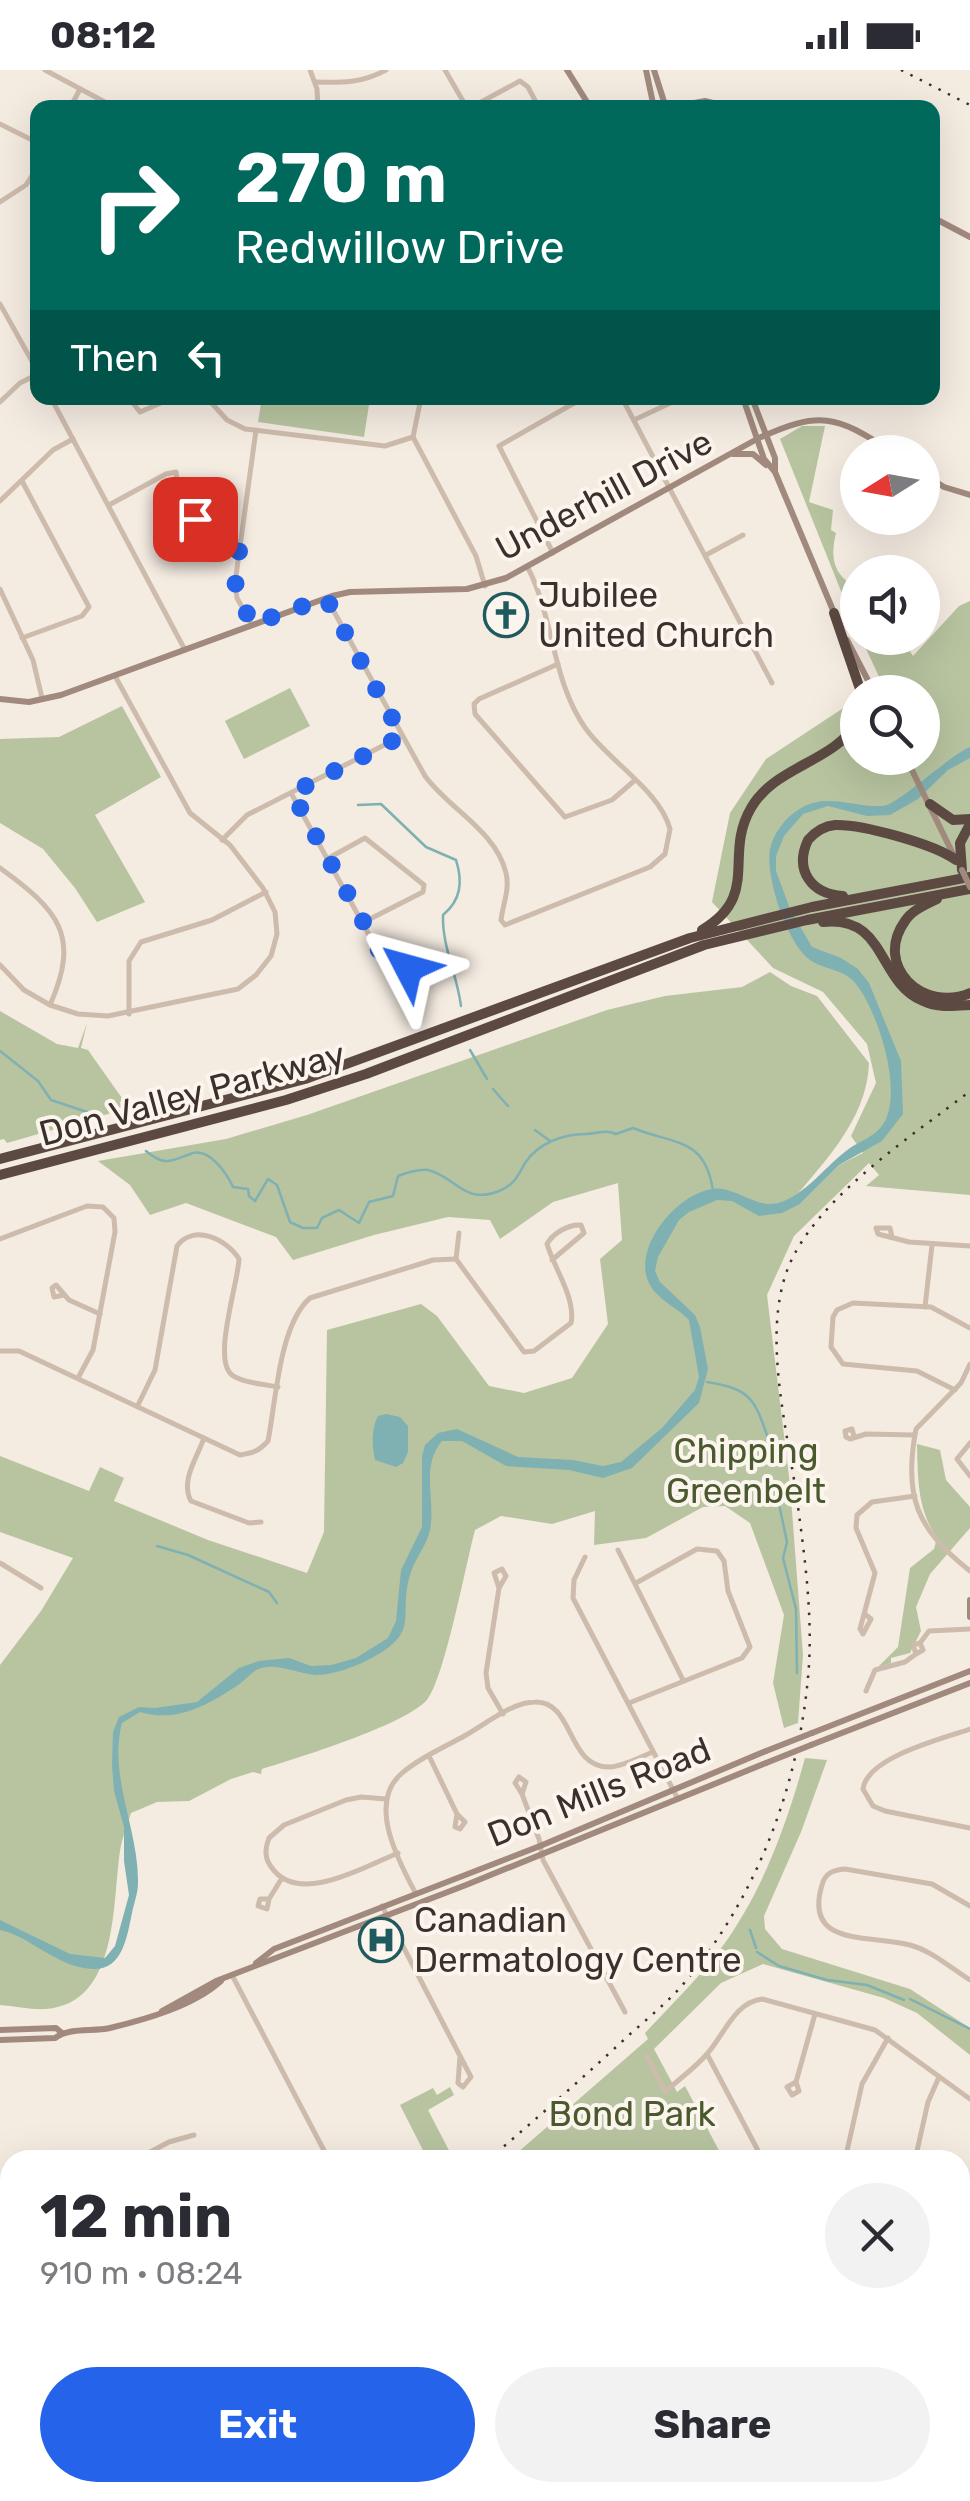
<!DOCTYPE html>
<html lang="en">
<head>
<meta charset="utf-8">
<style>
	:root { --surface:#fff; --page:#f2f2f3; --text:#2b2b33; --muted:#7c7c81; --accent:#2563eb }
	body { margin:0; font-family:Rubik,sans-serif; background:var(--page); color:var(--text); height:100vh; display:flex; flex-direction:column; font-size:38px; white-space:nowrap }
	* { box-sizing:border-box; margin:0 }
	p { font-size:32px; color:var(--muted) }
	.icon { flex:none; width:55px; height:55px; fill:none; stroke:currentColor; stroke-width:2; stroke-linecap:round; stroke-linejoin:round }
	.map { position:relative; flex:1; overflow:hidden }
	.side { position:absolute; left:0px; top:2080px; width:970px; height:352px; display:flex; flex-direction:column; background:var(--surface); border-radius:30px 30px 0 0; box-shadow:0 10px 40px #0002 }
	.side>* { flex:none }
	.guide { position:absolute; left:30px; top:30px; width:910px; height:305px; border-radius:20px; box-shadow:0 10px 40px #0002; background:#00695c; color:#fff; overflow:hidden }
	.needle { width:65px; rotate:259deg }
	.fabs { position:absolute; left:840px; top:365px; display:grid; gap:20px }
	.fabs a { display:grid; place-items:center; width:100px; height:100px; border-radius:50%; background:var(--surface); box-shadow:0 10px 40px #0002; font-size:50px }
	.pin { position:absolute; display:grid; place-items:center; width:85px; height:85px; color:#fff; margin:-42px; border-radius:20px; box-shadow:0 5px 15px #0006 }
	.me { position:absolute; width:110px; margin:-55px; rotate:309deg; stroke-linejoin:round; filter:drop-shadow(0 0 8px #0008) }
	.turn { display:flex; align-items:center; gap:35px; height:210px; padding:0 40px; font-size:45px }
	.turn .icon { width:130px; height:130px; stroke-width:2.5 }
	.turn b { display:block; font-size:70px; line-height:85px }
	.then { display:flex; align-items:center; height:95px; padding:0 40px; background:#0003; gap:20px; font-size:38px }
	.round { display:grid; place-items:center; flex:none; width:105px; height:105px; border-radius:52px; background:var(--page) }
	.headline { display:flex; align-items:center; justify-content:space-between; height:170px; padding:0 40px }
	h1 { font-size:60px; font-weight:700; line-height:75px }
	.button { display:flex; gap:20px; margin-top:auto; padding:20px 40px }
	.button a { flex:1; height:115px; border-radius:60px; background:var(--accent); color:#fff; font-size:40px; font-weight:700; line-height:115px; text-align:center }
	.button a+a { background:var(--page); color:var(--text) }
	.status { display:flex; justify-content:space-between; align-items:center; height:70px; padding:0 50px; background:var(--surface); direction:ltr }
	.status svg { height:28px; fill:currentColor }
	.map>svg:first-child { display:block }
	.green { fill:#b8c4a0 }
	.water { fill:#7fb0b2 }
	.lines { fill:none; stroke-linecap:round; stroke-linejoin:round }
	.stream { stroke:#7fb0b2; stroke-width:2.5 }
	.street { stroke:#cdbbac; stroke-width:5 }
	.secondary { stroke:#a18a7d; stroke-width:6 }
	.highway { stroke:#5c4a42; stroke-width:10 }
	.rail { stroke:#3b302b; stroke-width:2.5; stroke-dasharray:2.5 8; stroke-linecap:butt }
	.secondary-bridge { stroke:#a18a7d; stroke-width:6 }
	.route { stroke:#2563eb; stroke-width:18; stroke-dasharray:0 32.4 }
	.labels { text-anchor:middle; stroke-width:8; stroke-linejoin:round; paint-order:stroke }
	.street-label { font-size:35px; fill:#3b302b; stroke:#fbf5ee }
	.poi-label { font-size:35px; fill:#3b302b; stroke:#fbf5ee; text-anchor:start }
	.park-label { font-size:35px; fill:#4a5a2e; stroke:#fbf5ee }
</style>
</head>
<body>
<div class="status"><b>08:12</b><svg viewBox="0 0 49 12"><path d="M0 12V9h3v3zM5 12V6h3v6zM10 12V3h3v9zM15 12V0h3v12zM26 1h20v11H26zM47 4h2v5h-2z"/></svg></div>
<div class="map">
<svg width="970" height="2431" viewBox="0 0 970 2431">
	<rect width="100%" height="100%" fill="#f4ebe1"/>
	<g class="green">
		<polygon points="262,328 370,328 364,367 258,352"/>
		<path d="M802,356H825L809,432L833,440L831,460L836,463C830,487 833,506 857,517V561L780,369Z"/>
		<path d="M970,531V1125L866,1116L879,1105L869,1093L794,1166L767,1225L790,1415L803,1585L798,1653L784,1658L773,1613L784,1545L750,1453L725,1436L703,1437L646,1468L594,1475L595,1441L552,1454L501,1446L475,1460C466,1493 444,1612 426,1631C399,1657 300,1687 262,1699L261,1704L253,1702L231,1709L189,1731L157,1732L131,1743C127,1756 122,1768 120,1781C112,1834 119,1933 46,1939C32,1940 15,1936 0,1935V1595L41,1541L73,1488L0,1462V1386L89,1421L100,1397L124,1408L114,1431L208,1470L307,1503L324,1462L327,1260L421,1234L437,1246L489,1316L524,1323L572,1308L608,1254L600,1189L622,1170L618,1113L553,1132L500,1169L490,1150L448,1147L374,1165L293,1190L276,1167L186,1133L150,1145L130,1115L98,1091L226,1069L307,1045L607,940L665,926L742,917L770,902L791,916L817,926L869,993C867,1052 820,1096 784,1140L800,1134L839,1095L863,1083L851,1066L876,1013L867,974L823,922L773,898L712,832L730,743L766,689L857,629L858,688H922V622H866L881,611L861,568H901L913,586L959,536Z"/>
		<polygon points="290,618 310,656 244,689 225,651"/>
		<polygon points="122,636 161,707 95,745 145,832 97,852 75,818 43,779 0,753 0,669 59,667"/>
		<polygon points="0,941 57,974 78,978 87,953 81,978 88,980 124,1031 120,1032 122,1040 7,1073 4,1069 0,1070"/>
		<path d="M917,1374L940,1380L946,1410L970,1437V1458L930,1504L916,1537L921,1561L910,1583L891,1588V1593L878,1597L898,1577L910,1498L934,1479L937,1468C917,1438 918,1409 917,1374Z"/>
		<path d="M805,1688L827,1690L801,1762L764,1846L765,1859L782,1879L910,1919L970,1958V1985L917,1943L884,1928L763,1894L721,1913L654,1979L677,2022L685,2016L724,2090H509L648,1969L645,1963C670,1936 697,1910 719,1881C761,1826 787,1754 805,1688Z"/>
		<polygon points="450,2017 454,2025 428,2040 454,2090 428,2090 400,2035 433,2018 437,2025"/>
	</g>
	<g class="water">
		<path d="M970,677V688L948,700L918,729L890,745L867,746L828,736L803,744L784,766L776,786V801L790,839L812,877L841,888L858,899L869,913L901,991L903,1044L882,1071L839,1095L800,1134L782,1143L759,1146L732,1131L717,1130L689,1142L679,1150L658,1187L655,1201L660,1212L695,1245L700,1257L708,1299L699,1333L632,1398L603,1408L569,1400L506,1396L462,1371H442C420,1397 436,1430 430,1460C427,1475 416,1487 411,1502C396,1548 424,1561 368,1590C354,1597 333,1605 316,1605C296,1604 276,1591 256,1600C250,1604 244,1611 238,1615C208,1635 177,1653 140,1642L122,1653C108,1706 139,1760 138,1813C138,1823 134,1833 132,1843C127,1866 123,1901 92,1899C56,1897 30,1866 0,1860V1850L70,1884L105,1888L115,1876L129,1825L124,1791V1757L114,1721L112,1695L113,1662L119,1647L139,1637L155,1638L197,1632L239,1598L259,1591L289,1588L311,1596L331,1595L356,1588L388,1568L396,1551L401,1500L422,1457V1386L425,1375L438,1363L457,1359L518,1387L573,1390L603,1396L621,1392L662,1358L695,1320L699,1307L689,1250C678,1238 658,1230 650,1215C630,1180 676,1124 712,1119C734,1115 755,1139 778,1133C805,1126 827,1094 850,1078C860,1071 873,1067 881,1057C906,1027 878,941 856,914C845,899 824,900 810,890C787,874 765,806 770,779C773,764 784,750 795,742C824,720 852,738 883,736C898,735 947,687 970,677Z"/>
		<path d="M386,1344L400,1347L408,1356V1382L403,1393L396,1397L375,1390C372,1375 371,1359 378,1346Z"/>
	</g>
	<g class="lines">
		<g class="stream">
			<path d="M358,735L381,734L426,777L456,790C463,812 461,830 443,845C442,877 457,904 461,936"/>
			<polyline points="470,980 487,1009"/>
			<polyline points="0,981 38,1011 51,1030 99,1046"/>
			<polyline points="493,1019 508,1036"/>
			<polyline points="535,1060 550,1071"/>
			<path d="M146,1081C165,1097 171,1091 190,1084C209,1076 227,1104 233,1117L248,1119L249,1126L255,1131L268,1109L277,1115L290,1152L303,1158H317L322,1148L339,1140L359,1153L369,1132L393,1126L398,1106C406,1103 420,1099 428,1100C457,1107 463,1135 499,1121C514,1115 518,1106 525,1093C538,1073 563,1064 586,1064C597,1064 605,1059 616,1064L633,1058C675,1075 705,1067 713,1121"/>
			<path d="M707,1312C752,1319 755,1330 769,1371"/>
			<polyline points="776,1420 787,1472 783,1488 796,1539 797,1603"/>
			<polyline points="157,1476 188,1485 269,1522 277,1533"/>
			<polyline points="750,1860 756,1878"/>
			<polyline points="757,1882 779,1896 827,1910 867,1915 904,1930"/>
			<polyline points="910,1929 970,1959"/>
		</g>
		<g class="street">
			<polyline points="45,0 116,38"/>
			<polyline points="310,0 317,19 318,38"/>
			<polyline points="445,0 467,38"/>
			<path d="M315,12C342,13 362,13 386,0"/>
			<polyline points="242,34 244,38"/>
			<polyline points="70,38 80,19"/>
			<polyline points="470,38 520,11 528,17 539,38"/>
			<polyline points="0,54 38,73"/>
			<polyline points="0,132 26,115 38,96"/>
			<polyline points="0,234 38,302"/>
			<polyline points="51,328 185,580"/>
			<polyline points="129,328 140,342 172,328"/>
			<polyline points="207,328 227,350 245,359 385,376 413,367"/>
			<polyline points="421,328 413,367 476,486 485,516"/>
			<polyline points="622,328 772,613"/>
			<polyline points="0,332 20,313 38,304"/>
			<polyline points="634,350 681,328"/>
			<polyline points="22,411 89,537 82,546 22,568"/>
			<polyline points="0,431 53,380 73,369"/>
			<polyline points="109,435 166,404 176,402 178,416 204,466 211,470 239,472"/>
			<polyline points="553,483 499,376 583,328"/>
			<polyline points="706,485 743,465"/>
			<polyline points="0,519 33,590 42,628"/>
			<path d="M327,529L425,706C449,739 496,761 506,803C510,819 503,834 501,850L505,855L650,797L665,784L670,759C660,721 609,691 586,659C552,612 554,548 528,498"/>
			<polyline points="252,555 237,528 235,513 256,360"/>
			<polyline points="558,594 479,629 474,634 475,644 565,747 612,730 634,711"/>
			<polyline points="291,723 379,883 389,893 408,898"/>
			<polyline points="222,770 247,745 402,666"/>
			<polyline points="327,789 365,768 424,815 423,822 362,853"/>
			<path d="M0,798C58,840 81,865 50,935"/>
			<polyline points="0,895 24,920 50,935 78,944 108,946 238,919 256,905 271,886 277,864 275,842 263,818 230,775 190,743 115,606"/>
			<polyline points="129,944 129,891 141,872 212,850 266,822"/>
			<path d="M459,1163L456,1189L524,1282L534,1281L571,1253C576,1228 554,1198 547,1174C553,1163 569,1154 581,1155L584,1163L552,1190"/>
			<polyline points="892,1167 890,1158 876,1158 878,1164 909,1172 970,1176"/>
			<polyline points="0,1169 87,1136 103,1137 114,1148 115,1162 93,1280 78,1308"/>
			<polyline points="64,1225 54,1227 52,1218 56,1215 69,1230 100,1244"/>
			<polyline points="925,1237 932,1175"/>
			<path d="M0,1281H19L240,1385C253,1383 259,1381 268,1371C276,1331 279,1255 310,1228L433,1190L456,1189"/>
			<path d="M970,1294L961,1313L916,1359C903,1427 917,1459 970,1501"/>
			<polyline points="955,1320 917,1301 843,1294 831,1277 833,1247 837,1240 853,1233 931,1237 970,1258"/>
			<path d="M138,1335L155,1300L177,1176C193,1154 226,1168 239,1189C238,1214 212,1290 232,1305C243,1313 264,1314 278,1317"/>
			<polyline points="854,1366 852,1359 845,1361 846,1367 850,1369 866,1364 914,1365"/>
			<path d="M204,1368C197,1388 180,1411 191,1431L249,1453L261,1452"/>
			<polyline points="970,1373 957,1389 970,1406"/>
			<polyline points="618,1480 683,1610"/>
			<polyline points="585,1487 574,1510 573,1528 678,1729"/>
			<polyline points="0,1493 41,1518"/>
			<polyline points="499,1518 494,1503 502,1499 506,1506 499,1518 486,1603 488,1618 503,1644"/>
			<polyline points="866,1545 871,1549 863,1564 860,1559 875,1503 856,1458 857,1445 872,1432 915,1426"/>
			<polyline points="920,1573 923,1580 916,1584 913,1575 920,1573 929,1561 970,1559"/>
			<polyline points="866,1621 875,1600 905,1592 916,1584"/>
			<polyline points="629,1633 742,1588 750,1577 728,1521 724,1491 717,1481 697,1479 636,1513"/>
			<path d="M970,1659C942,1669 867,1687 863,1719L873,1736L885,1741L970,1758"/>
			<polyline points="430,1688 457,1744 455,1757 460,1759 465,1752 457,1744"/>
			<polygon points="519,1707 526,1712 522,1724 515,1713"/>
			<polyline points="522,1724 539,1769 543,1790 625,1942"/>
			<path d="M386,1729L361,1727L346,1730L284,1755L269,1768C265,1779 264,1788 272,1798C299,1836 366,1796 398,1783"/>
			<path d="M416,1824C399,1792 367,1734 401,1704C419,1688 445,1677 466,1665C486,1654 512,1632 535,1632C575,1631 566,1698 610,1697C624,1696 640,1687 653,1682"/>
			<polyline points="269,1829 267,1839 258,1836 260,1829 269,1829 282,1808"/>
			<polyline points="382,1836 471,2007 463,2017 458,2013 460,1986"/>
			<path d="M970,1836L932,1814L845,1799C833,1800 825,1803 822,1815C803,1878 870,1864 910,1875C932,1881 951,1898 970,1910"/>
			<polyline points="232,1905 329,2090"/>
			<polyline points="707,1984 763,2090"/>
			<path d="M647,1986L665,2022C679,2009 695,1998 707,1984C724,1965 735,1932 762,1929L875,1960L970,2029"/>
			<polyline points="796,2012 787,2017 792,2025 799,2021 796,2012 815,1944"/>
			<polyline points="135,2090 169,2072 194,2065"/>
			<polyline points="845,2090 862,2014 888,1968"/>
			<polyline points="915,2090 928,2032 939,2007"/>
			<polyline points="0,2161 10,2156"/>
			<polyline points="960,2228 970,2237"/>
			<polyline points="960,2327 970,2339"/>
			<polyline points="738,2422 742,2431"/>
			<polyline points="822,2422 828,2431"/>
			<polyline points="879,2422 883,2431"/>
			<polyline points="948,2422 954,2426 958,2422"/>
			<polyline points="285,2431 301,2422"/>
			<polyline points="706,2431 724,2422"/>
		</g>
		<g class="secondary">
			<polyline points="567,0 587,32 595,38"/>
			<polyline points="646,0 654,38"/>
			<polyline points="654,0 666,38"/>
			<polyline points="667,38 705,31 733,38"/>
			<polyline points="932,147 970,167"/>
			<polyline points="743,328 764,389 775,402 835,545"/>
			<polyline points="752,328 775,388 775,401"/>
			<polyline points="733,384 753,384 766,395"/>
			<polyline points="922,403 944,417 970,425"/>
			<polyline points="847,570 874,622"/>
			<path d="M0,629L29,632L61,625L332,526L350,522L467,519L506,508L757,369C820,340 836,345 892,382"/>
			<polyline points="906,688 956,790"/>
			<polyline points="970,1530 970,1547"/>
			<polyline points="812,1663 970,1601"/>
			<polyline points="811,1675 970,1613"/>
			<polyline points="256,1893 274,1879 540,1776 766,1681"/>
			<polyline points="162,1941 216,1911 466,1815 766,1693"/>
			<polyline points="0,1960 56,1958 62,1963"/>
			<path d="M0,1970L55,1968C70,1957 92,1962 110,1958C147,1949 193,1936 221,1911"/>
		</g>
		<g class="highway">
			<polyline points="834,543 861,622"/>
			<polyline points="930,734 953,750 970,749"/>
			<polyline points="962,800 960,773 970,754"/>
			<path d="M843,826C811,824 794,800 808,770C815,762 824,756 835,755C862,754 934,774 956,790"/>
			<path d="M937,829C925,835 912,840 905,851C873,896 923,943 970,923"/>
			<path d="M823,852C887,845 877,912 923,931C938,938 954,936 970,935"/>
			<path d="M702,860C761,825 723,786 751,738C775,696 832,693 858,652"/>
			<polyline points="0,1089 305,1009 690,868 812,837 970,807"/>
			<polyline points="0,1105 286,1030 366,1004 704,875 807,850 970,819"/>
		</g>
		<g class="rail">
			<polyline points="901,0 970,35"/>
			<path d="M488,2090C536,2049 583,2008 629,1965C646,1950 664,1935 679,1919C757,1830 801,1711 809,1595C812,1542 805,1489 798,1437C789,1365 761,1267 788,1198C816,1128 911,1067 970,1021"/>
			<polyline points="95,2431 105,2422"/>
		</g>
		<g class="secondary-bridge">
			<polyline points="962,800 970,817"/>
			<polyline points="766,1681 812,1663"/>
			<polyline points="766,1693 811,1675"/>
		</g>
	</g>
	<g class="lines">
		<polyline class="route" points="195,449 208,468 240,472 235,519 252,554 326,528 402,666 292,723 380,882 389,893 408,898"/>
	</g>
	<defs>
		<symbol id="church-ring" viewBox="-11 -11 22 22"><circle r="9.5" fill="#fbf5ee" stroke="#1f5a5e" stroke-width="1.5"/><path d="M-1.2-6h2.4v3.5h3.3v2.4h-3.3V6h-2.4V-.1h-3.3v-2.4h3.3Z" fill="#1f5a5e"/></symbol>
		<symbol id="hospital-ring" viewBox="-11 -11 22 22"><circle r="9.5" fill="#fbf5ee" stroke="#1f5a5e" stroke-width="1.5"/><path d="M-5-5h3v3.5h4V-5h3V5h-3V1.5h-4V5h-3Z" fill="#1f5a5e"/></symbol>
	</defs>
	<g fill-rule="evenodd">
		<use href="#church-ring" x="481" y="520" width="50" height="50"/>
		<use href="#hospital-ring" x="356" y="1845" width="50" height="50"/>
	</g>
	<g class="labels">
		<g class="street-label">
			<text transform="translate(604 425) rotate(-28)" y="12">Underhill Drive</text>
			<text transform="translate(192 1024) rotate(-15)" y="12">Don Valley Parkway</text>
			<text transform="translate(599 1722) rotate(-22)" y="12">Don Mills Road</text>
		</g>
		<g class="poi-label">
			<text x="538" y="537">Jubilee<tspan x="538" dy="40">United Church</tspan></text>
			<text x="414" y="1862">Canadian<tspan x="414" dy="40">Dermatology Centre</tspan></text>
		</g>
		<g class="park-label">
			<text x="746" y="1393">Chipping<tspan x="746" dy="40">Greenbelt</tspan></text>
			<text x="632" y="2056">Bond Park</text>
		</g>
	</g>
</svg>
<div class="fabs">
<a><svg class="needle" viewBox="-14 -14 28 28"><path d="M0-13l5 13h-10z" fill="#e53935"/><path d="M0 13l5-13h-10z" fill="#7c7c81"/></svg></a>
<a><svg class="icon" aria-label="sound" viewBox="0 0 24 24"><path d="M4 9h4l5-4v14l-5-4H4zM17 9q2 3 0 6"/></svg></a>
<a><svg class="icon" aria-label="search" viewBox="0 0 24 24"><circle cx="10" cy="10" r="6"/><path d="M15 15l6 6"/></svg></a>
</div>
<div class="pin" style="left:195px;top:449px;background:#d93025"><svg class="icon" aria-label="arrive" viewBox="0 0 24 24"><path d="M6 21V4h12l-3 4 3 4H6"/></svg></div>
<svg class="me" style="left:408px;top:898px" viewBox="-20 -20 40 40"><path d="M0-17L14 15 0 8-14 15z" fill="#2563eb" stroke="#fff" stroke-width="4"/></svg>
<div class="guide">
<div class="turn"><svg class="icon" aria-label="right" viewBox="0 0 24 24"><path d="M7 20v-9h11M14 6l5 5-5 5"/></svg><div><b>270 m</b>Redwillow Drive</div></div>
<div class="then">Then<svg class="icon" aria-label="left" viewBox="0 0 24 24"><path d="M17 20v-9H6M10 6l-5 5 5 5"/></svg></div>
</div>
<section class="side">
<div class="headline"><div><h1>12 min</h1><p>910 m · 08:24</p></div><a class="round"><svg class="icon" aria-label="close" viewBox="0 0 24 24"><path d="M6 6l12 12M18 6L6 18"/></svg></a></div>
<div class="button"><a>Exit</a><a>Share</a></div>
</section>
</div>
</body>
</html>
